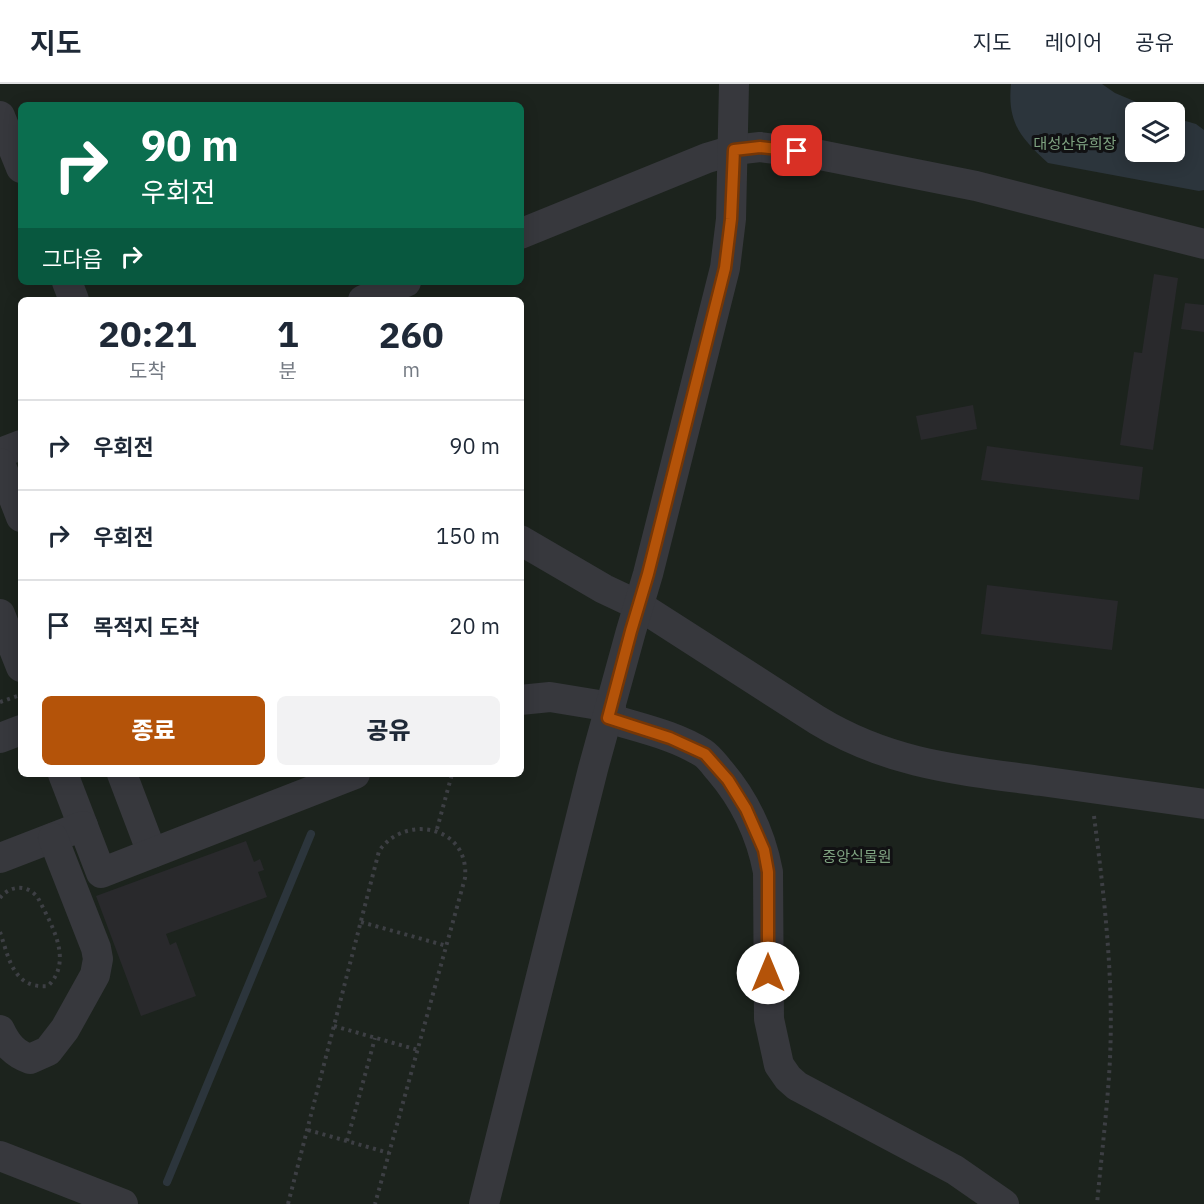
<!DOCTYPE html>
<html lang="ko">
<head>
<meta charset="utf-8">
<style>
	:root { --surface:#fff; --page:#f2f2f3; --text:#1f2937; --muted:#747a83; --line:#e0e1e3; --accent:#b45309 }
	body { margin:0; font-family:"IBM Plex Sans","Noto Sans KR",sans-serif; background:var(--page); color:var(--text); height:100vh; display:flex; flex-direction:column; font-size:22px; white-space:nowrap }
	* { box-sizing:border-box; margin:0 }
	p { font-size:20px; color:var(--muted) }
	.icon { flex:none; width:33px; height:33px; fill:none; stroke:currentColor; stroke-width:2; stroke-linecap:round; stroke-linejoin:round }
	.map { position:relative; flex:1; overflow:hidden }
	.panel { position:absolute; left:18px; top:213px; width:506px; height:480px; display:flex; flex-direction:column; background:var(--surface); border-radius:9px; box-shadow:0 3px 15px #0003 }
	.panel>* { flex:none }
	.hud { position:absolute; left:18px; top:18px; width:506px; height:183px; border-radius:9px; box-shadow:0 3px 15px #0003; background:#0b6e4f; color:#fff; overflow:hidden }
	.buttons { position:absolute; left:1125px; top:18px; display:grid; gap:12px }
	.buttons a { display:grid; place-items:center; width:60px; height:60px; border-radius:9px; background:var(--surface); box-shadow:0 3px 15px #0003; font-size:30px }
	.pin { position:absolute; display:grid; place-items:center; width:51px; height:51px; color:#fff; margin:-26px; border-radius:12px; box-shadow:0 3px 9px #0006 }
	.me { position:absolute; width:66px; margin:-33px; rotate:0deg; stroke-linejoin:round; filter:drop-shadow(0 0 4px #0008) }
	.turn { display:flex; align-items:center; gap:21px; height:126px; padding:0 24px; font-size:27px }
	.turn .icon { width:78px; height:78px; stroke-width:2.5 }
	.turn b { display:block; font-size:42px; line-height:51px }
	.then { display:flex; align-items:center; height:57px; padding:0 24px; background:#0003; gap:12px; font-size:22px }
	.eta { display:flex; justify-content:space-evenly; align-items:center; height:102px; text-align:center }
	.eta b { font-size:36px; font-weight:800; line-height:42px }
	.action { display:flex; gap:12px; margin-top:auto; padding:12px 24px }
	.action a { flex:1; height:69px; border-radius:9px; background:var(--accent); color:#fff; font-size:24px; font-weight:800; line-height:69px; text-align:center }
	.action a+a { background:var(--page); color:var(--text) }
	ul { padding:0; list-style:none }
	li { display:flex; align-items:center; gap:18px; height:90px; padding:0 24px; border-top:2px solid var(--line) }
	li div { flex:1 }
	li b { display:block; font-size:22px }
	li em { font-style:normal }
	header { display:flex; align-items:center; gap:36px; box-sizing:border-box; height:84px; padding:0 30px; background:var(--surface); border-bottom:2px solid var(--line) }
	header strong { font-size:28px }
	nav { display:flex; gap:33px; margin-inline-start:auto; font-size:21px }
	.map>svg:first-child { display:block }
	.green { fill:#1c231d; fill-rule:evenodd }
	.water { fill:#2c353c }
	.lines { fill:none; stroke-linecap:round; stroke-linejoin:round }
	.stream { stroke:#2c353c; stroke-width:8 }
	.building { fill:#29292c }
	.path { stroke:#3d3f44; stroke-width:4; stroke-dasharray:3 4.5; stroke-linecap:butt }
	.minor { stroke:#37383d; stroke-width:30 }
	.route-casing { stroke:#753606; stroke-width:15 }
	.route { stroke:#b45309; stroke-width:10 }
	.labels { text-anchor:middle; stroke-width:6; stroke-linejoin:round; paint-order:stroke }
	.park-label { font-size:15px; fill:#7fa381; stroke:#111113 }
</style>
</head>
<body>
<header>
<strong>지도</strong>
<nav><a>지도</a><a>레이어</a><a>공유</a></nav>
</header>
<div class="map">
<svg width="1204" height="1120" viewBox="0 0 1204 1120">
	<rect width="100%" height="100%" fill="#161618"/>
	<path class="green" d="M0,0H1204V1120H0ZM21,21H520V198H21ZM1136,28H1174V68H1136ZM21,216H520V690H21Z"/>
	<path class="water" d="M1011,0H1102L1115,9L1160,28H1136V68H1174L1175,34L1196,40L1204,46V106L1199,107L1048,79C1021,54 1007,39 1011,0Z"/>
	<g class="lines">
		<polyline class="stream" points="167,1098 311,750"/>
	</g>
	<g class="building">
		<polygon points="1154,190 1178,194 1153,366 1120,361 1134,268 1142,269"/>
		<polygon points="1185,219 1204,221 1204,248 1181,245"/>
		<polygon points="973,321 977,345 921,356 916,332"/>
		<polygon points="987,362 1143,383 1139,416 981,396"/>
		<polygon points="987,501 1118,517 1112,566 981,550"/>
		<polygon points="246,757 254,778 260,775 264,786 258,788 267,813 166,850 170,861 176,858 196,912 141,932 96,812"/>
	</g>
	<g class="lines">
		<g class="path">
			<polyline points="0,618 20,611"/>
			<path d="M1094,732C1105,818 1115,905 1109,992C1106,1035 1101,1077 1097,1120"/>
			<polyline points="437,745 452,690"/>
			<path d="M0,814C10,801 28,800 38,814C51,840 74,876 48,902C13,905 9,874 0,848"/>
			<polyline points="361,838 447,862"/>
			<polyline points="334,942 418,966"/>
			<polyline points="308,1046 389,1069"/>
			<polyline points="347,1057 375,954"/>
			<path d="M288,1120L379,767C405,729 470,742 465,794L375,1120"/>
		</g>
		<g class="minor">
			<polyline points="0,32 21,84"/>
			<polyline points="520,150 707,74 734,66 760,63 815,70 976,102 1204,160"/>
			<polyline points="67,198 74,216"/>
			<polyline points="363,216 406,198"/>
			<polyline points="0,369 21,361"/>
			<polyline points="0,379 21,433"/>
			<path d="M520,456L604,505L638,521L817,636C889,680 959,686 1041,697C1095,705 1150,712 1204,720"/>
			<polyline points="0,530 21,583"/>
			<polyline points="520,616 550,613 611,623"/>
			<path d="M608,634C640,644 675,651 703,669C709,673 714,680 719,686C744,715 761,751 768,788L769,935L779,981L788,994L797,1002L955,1086L1004,1120"/>
			<polyline points="0,654 21,646"/>
			<polyline points="63,690 83,742"/>
			<polyline points="122,690 152,769"/>
			<polyline points="0,774 83,742 101,789 355,690"/>
			<path d="M0,946C7,961 15,970 30,975L48,967L65,945L95,891L98,875L96,864L53,754"/>
			<polyline points="0,1072 123,1120"/>
			<polyline points="484,1120 593,685 631,547 648,490 725,184 731,135 734,0"/>
		</g>
	</g>
	<g class="lines">
		<defs>
			<polyline id="route" points="768,889 768,788 764,766 746,725 728,696 705,670 670,654 608,634 631,547 648,490 725,184 731,135 734,66 760,63 797,67"/>
		</defs>
		<use href="#route" class="route-casing"/>
		<use href="#route" class="route"/>
	</g>
	<g class="labels">
		<g class="park-label">
			<text x="1075" y="65">대성산유희장</text>
			<text x="857" y="778">중앙식물원</text>
		</g>
	</g>
</svg>
<div class="buttons">
<a><svg class="icon" aria-label="layers" viewBox="0 0 24 24"><path d="M12 4l9 5-9 5-9-5zM3 14l9 5 9-5"/></svg></a>
</div>
<div class="pin" style="left:797px;top:67px;background:#d93025"><svg class="icon" aria-label="arrive" viewBox="0 0 24 24"><path d="M6 21V4h12l-3 4 3 4H6"/></svg></div>
<svg class="me" style="left:768px;top:889px" viewBox="-20 -20 40 40"><circle r="19" fill="#fff"/><path d="M0-13L10 11 0 6-10 11z" fill="#b45309"/></svg>
<div class="hud">
<div class="turn"><svg class="icon" aria-label="right" viewBox="0 0 24 24"><path d="M7 20v-9h11M14 6l5 5-5 5"/></svg><div><b>90 m</b>우회전</div></div>
<div class="then">그다음<svg class="icon" aria-label="right" viewBox="0 0 24 24"><path d="M7 20v-9h11M14 6l5 5-5 5"/></svg></div>
</div>
<section class="panel">
<div class="eta">
<div><b>20:21</b><p>도착</p></div>
<div><b>1</b><p>분</p></div>
<div><b>260</b><p>m</p></div>
</div>
<ul>
<li><svg class="icon" aria-label="right" viewBox="0 0 24 24"><path d="M7 20v-9h11M14 6l5 5-5 5"/></svg><div><b>우회전</b></div><em>90 m</em></li>
<li><svg class="icon" aria-label="right" viewBox="0 0 24 24"><path d="M7 20v-9h11M14 6l5 5-5 5"/></svg><div><b>우회전</b></div><em>150 m</em></li>
<li><svg class="icon" aria-label="arrive" viewBox="0 0 24 24"><path d="M6 21V4h12l-3 4 3 4H6"/></svg><div><b>목적지 도착</b></div><em>20 m</em></li>
</ul>
<div class="action"><a>종료</a><a>공유</a></div>
</section>
</div>
</body>
</html>
